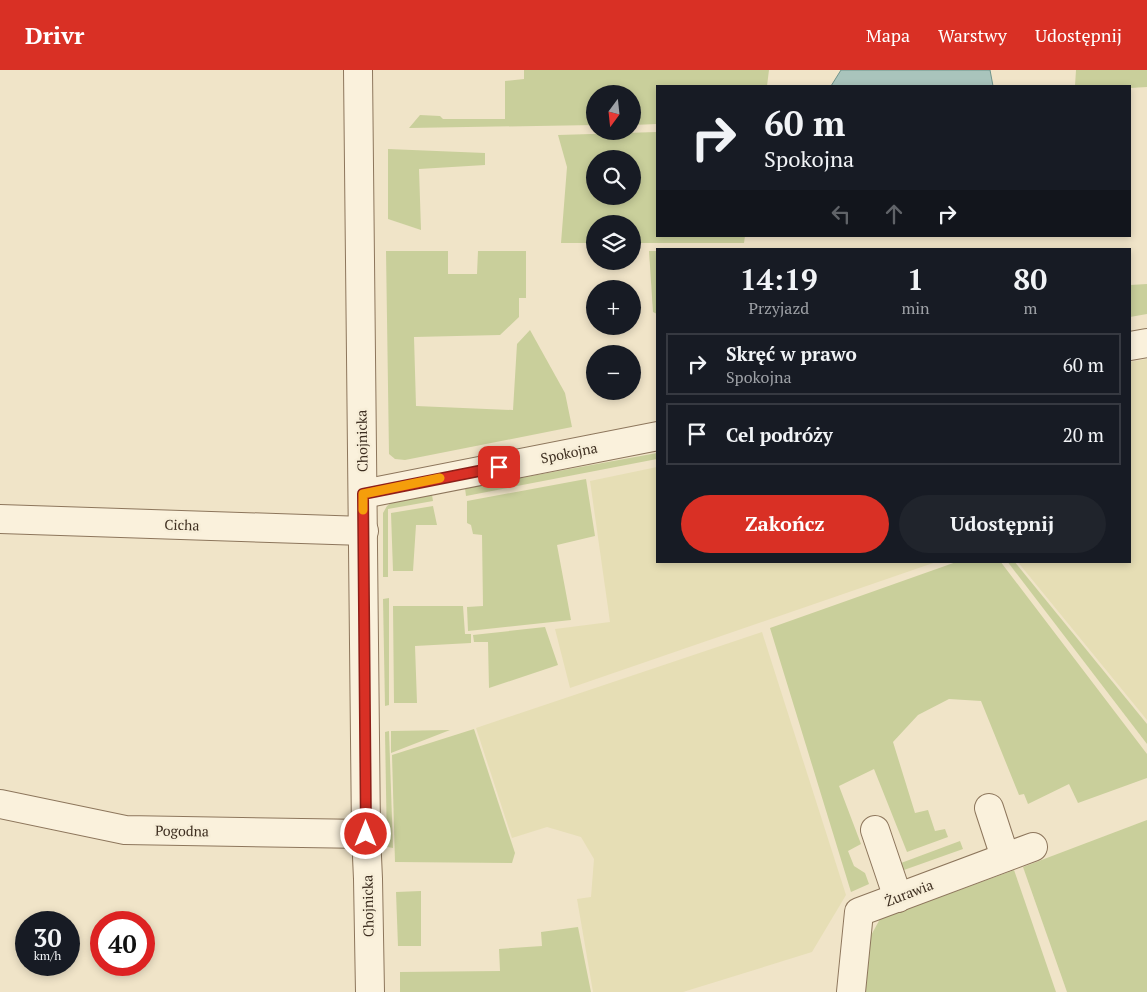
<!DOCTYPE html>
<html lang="pl">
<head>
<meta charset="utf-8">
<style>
	:root { --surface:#171b24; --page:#20242c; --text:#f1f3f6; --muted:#9ea1a6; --line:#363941; --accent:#d93025 }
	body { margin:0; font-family:"PT Serif",serif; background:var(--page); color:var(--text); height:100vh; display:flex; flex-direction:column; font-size:19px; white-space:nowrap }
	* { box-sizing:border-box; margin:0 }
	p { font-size:16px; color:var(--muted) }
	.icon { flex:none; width:28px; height:28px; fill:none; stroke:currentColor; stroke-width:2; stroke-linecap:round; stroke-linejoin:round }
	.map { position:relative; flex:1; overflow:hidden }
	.drawer { position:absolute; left:656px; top:178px; width:475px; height:315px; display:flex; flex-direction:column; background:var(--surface); border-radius:0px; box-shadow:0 2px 8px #0003 }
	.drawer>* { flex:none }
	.hud { position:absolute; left:656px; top:15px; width:475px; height:152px; border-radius:0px; box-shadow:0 2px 8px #0003; background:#171b24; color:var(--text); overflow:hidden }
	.needle { width:32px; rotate:195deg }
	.controls { position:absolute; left:586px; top:15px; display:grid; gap:10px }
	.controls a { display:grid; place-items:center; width:55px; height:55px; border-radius:50%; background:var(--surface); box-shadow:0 2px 8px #0003; font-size:25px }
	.speed { position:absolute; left:15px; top:841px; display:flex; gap:10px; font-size:25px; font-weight:700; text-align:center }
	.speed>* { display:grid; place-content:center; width:65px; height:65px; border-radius:50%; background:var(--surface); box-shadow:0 2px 8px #0003; line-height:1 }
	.speed small { font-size:12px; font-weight:400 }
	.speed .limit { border:8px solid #d22; background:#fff; color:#111 }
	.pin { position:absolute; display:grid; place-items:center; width:42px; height:42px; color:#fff; margin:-21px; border-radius:10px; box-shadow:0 2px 8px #0006 }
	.me { position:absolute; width:55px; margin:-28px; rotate:0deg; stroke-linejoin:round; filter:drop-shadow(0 0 4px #0008) }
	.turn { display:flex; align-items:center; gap:18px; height:105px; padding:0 25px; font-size:22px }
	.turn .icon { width:65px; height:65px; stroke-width:2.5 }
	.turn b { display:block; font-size:35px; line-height:42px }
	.lanes { display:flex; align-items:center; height:48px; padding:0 25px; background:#0003; justify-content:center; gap:25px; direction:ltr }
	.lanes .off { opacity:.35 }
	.eta { display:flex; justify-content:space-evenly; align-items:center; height:85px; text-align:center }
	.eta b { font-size:30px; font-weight:600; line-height:35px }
	.action { display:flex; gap:10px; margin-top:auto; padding:10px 25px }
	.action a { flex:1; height:58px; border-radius:30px; background:var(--accent); color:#fff; font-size:20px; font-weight:600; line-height:58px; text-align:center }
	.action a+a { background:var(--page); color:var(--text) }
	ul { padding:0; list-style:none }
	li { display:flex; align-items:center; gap:15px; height:62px; margin:0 10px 8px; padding:0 15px; border:2px solid var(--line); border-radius:0px }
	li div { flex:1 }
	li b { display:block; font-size:19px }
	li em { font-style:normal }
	header { display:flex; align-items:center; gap:30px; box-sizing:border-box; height:70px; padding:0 25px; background:var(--accent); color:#fff }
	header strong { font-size:24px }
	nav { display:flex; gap:28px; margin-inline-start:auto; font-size:18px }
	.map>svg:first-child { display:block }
	.farmland { fill:#e6deb5 }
	.green { fill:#c9cf9b; fill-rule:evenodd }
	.water { fill:#a9c4bc; stroke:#6f938a }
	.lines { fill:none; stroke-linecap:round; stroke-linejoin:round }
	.minor-casing { stroke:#8d765c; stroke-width:30 }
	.minor { stroke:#faf1dc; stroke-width:28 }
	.route-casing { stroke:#8d1f18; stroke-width:12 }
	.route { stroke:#d93025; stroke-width:9 }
	.slow { stroke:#f59e0b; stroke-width:9 }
	.labels { text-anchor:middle; stroke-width:5; stroke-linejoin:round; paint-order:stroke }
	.street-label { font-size:14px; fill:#3d2e20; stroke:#f7eed8 }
</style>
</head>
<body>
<header>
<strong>Drivr</strong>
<nav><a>Mapa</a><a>Warstwy</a><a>Udostępnij</a></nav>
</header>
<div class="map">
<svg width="1147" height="922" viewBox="0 0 1147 922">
	<rect width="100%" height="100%" fill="#f0e4c8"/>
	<g class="farmland">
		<polygon points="1147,289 1147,650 1017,491 1130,491 1130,292"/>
		<polygon points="657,397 658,491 939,491 570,618 555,559 610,552 590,411"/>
		<polygon points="762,562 846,825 812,882 683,922 593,922 577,829 591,827 594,789 581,767 547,757 512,768 476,658"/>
	</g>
	<g class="green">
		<polygon points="524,0 769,0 767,16 658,16 657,54 633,55 632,24 595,24 595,55 409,58 420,45 440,46 443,49 505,49 505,11 524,9"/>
		<polygon points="1076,0 1147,0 1147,17 1130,18 1130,16 1075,16"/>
		<path d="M657,62L658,166H745L744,173H633L632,154H595V173H561L567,97L558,65ZM595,89H632V126H595Z"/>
		<polygon points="388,79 485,83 485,95 419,99 421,160 388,149"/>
		<polygon points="386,181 448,181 448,204 477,204 478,181 526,181 526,228 519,228 519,247 500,265 414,267 416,336 513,340 517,274 530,260 565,323 572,357 405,390 395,389 389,384"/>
		<polygon points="649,181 657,181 657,244 653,242"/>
		<polygon points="1147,214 1147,244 1130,247 1130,215"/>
		<polygon points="657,383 657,389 466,426 465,418"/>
		<polygon points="586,409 595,466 557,475 571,550 468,561 467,537 483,536 482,465 473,464 471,455 467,453 467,431"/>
		<polygon points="432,425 433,431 388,439 388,507 383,507 383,443 387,436 391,433"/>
		<polygon points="433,436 437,455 416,455 413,501 393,501 391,443"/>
		<polygon points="959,491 1000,491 1147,684 1147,708 1078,733 1069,714 1028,734 1024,724 1019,725 981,631 949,629 918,645 893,672 915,743 928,740 935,761 945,759 948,767 907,782 874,699 839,716 861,774 848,781 854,796 865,803 869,814 851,822 770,558"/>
		<polygon points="1007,491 1014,491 1147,654 1147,674"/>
		<polygon points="389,528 389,635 385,636 383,529"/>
		<polygon points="393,536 463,536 465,564 471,564 471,573 415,576 417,633 394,633"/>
		<polygon points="545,557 558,595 489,618 488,572 474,572 473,565"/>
		<polygon points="474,659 515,783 512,793 395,792 392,685"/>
		<polygon points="450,660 391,683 391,661"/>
		<polygon points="389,661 393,778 387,777 385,662"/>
		<polygon points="1147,750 1147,922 1067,922 1023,797"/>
		<polygon points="960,771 963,779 904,800 901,793"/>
		<polygon points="1014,800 1056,922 863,922 869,869 880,849"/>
		<polygon points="421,821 421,876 398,876 396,822"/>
		<polygon points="578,857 591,922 400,922 400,902 500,901 499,879 542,876 541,862"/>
	</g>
	<polygon class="water" points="841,0 990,0 993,16 831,16"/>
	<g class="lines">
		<defs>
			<g id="minor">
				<polyline points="358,0 366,764 368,809 370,922"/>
				<polyline points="1130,276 1147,273"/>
				<polyline points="363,424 658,366"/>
				<polyline points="0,449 364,461"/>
				<polyline points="0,734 125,760 366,764"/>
				<polyline points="989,738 1005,787"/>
				<polyline points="875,760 898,828"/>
				<polyline points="851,922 859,842 1033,777"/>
			</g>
		</defs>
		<use href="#minor" class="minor-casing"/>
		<use href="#minor" class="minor"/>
	</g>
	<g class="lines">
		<defs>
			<polyline id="route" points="366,764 363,424 499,397"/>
		</defs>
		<use href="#route" class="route-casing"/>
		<use href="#route" class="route"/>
		<polyline class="slow" points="363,440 363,424 440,408"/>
	</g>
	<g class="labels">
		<g class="street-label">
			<text transform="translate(362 371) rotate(-91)" y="5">Chojnicka</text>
			<text transform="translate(569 383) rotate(-11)" y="5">Spokojna</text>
			<text transform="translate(182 455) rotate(2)" y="5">Cicha</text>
			<text transform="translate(182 761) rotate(1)" y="5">Pogodna</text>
			<text transform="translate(909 823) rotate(-21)" y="5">Żurawia</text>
			<text transform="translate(368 836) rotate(-91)" y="5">Chojnicka</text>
		</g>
	</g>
</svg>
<div class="controls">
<a><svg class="needle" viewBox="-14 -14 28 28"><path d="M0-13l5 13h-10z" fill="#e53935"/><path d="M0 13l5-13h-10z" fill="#9ea1a6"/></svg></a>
<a><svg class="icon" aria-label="search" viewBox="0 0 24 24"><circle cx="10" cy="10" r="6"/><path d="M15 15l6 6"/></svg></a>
<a><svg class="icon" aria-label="layers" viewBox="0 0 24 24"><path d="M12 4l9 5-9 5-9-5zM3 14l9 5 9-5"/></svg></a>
<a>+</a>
<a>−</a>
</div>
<div class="speed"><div>30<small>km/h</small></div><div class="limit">40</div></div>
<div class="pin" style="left:499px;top:397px;background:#d93025"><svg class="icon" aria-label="arrive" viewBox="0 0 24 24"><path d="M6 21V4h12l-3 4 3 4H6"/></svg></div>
<svg class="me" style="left:366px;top:764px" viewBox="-20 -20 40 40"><circle r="17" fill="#d93025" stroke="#fff" stroke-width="3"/><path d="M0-11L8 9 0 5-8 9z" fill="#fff"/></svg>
<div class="hud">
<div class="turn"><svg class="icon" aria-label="right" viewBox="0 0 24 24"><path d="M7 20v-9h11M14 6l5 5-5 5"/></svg><div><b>60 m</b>Spokojna</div></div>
<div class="lanes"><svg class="icon off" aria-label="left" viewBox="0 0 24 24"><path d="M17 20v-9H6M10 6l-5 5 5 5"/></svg><svg class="icon off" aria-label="ahead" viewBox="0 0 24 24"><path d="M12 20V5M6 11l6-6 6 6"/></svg><svg class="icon" aria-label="right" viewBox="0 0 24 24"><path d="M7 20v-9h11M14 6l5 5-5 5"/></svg></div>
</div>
<section class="drawer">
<div class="eta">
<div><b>14:19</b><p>Przyjazd</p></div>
<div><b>1</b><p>min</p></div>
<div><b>80</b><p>m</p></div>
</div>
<ul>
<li><svg class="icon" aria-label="right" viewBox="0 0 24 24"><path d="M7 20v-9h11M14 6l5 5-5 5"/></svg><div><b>Skręć w prawo</b><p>Spokojna</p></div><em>60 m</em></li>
<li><svg class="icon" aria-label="arrive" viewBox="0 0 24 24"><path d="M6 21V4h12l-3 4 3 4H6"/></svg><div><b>Cel podróży</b></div><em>20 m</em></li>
</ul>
<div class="action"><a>Zakończ</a><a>Udostępnij</a></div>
</section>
</div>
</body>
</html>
